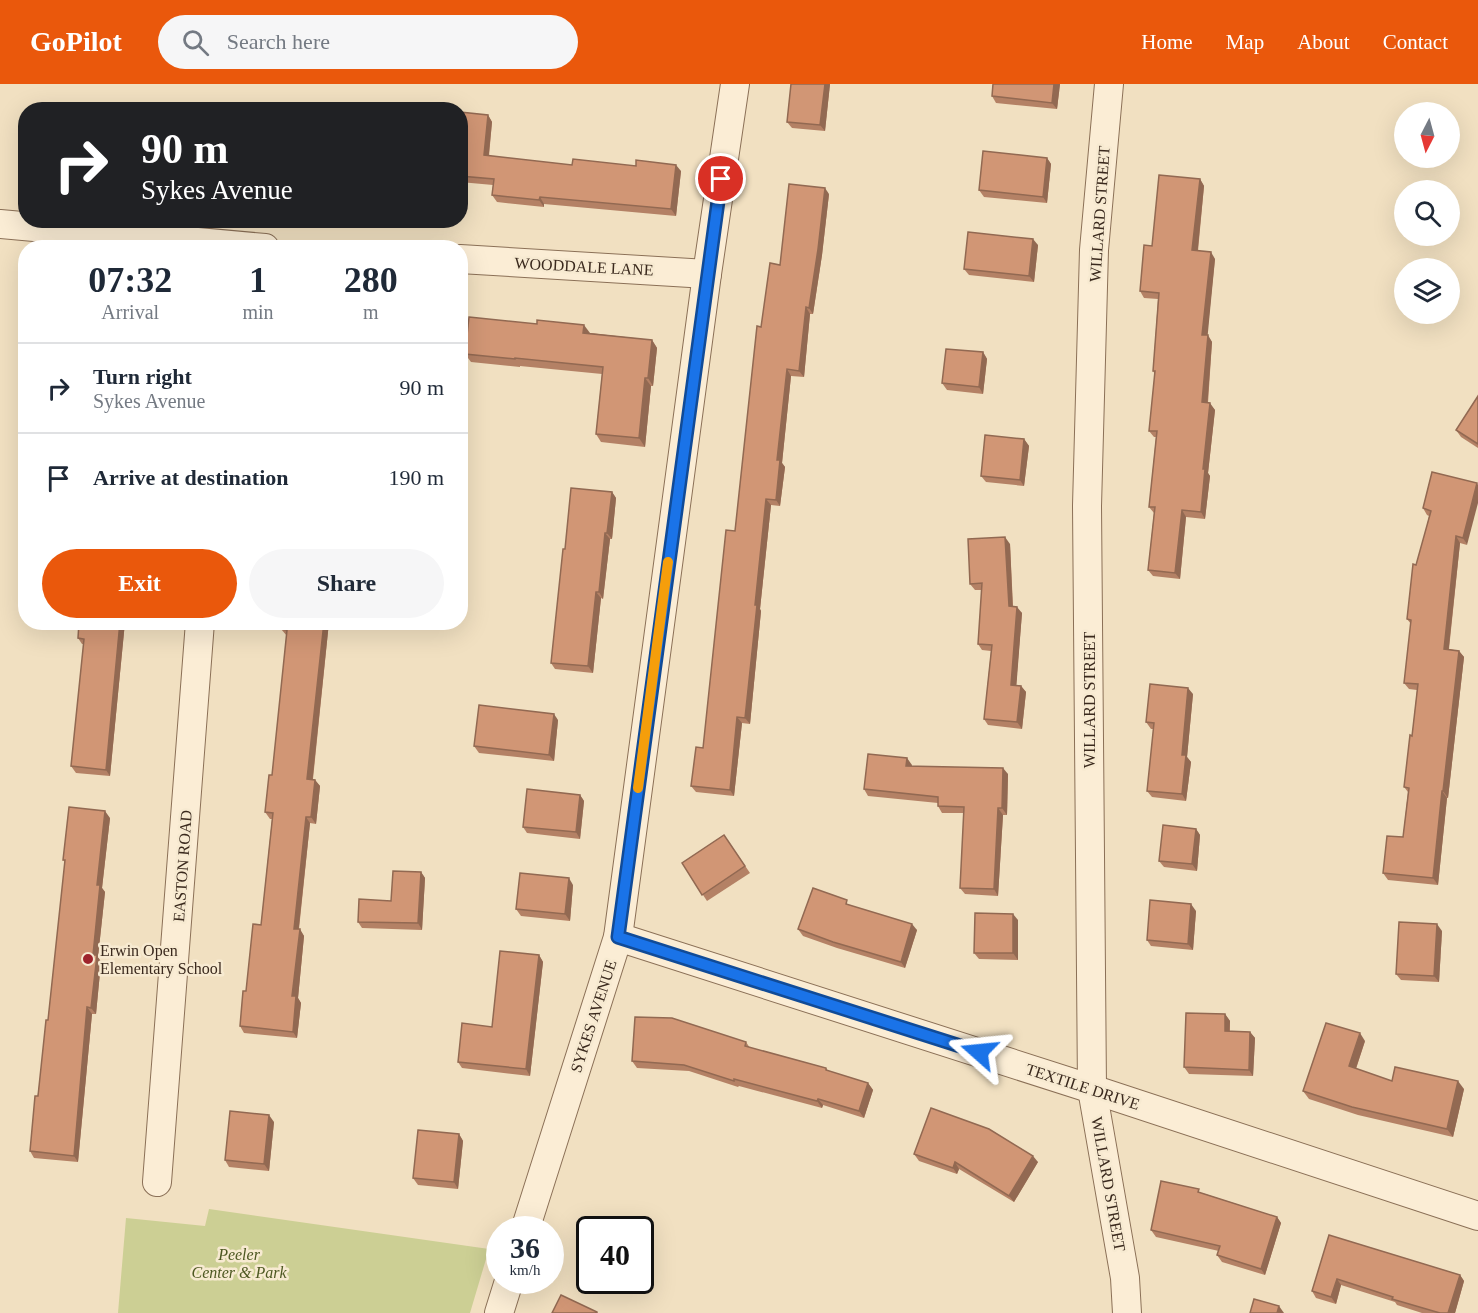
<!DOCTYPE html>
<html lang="en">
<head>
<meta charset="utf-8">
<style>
	:root { --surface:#fff; --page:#f6f6f7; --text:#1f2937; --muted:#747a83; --line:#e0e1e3; --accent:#ea580c }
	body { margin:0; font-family:Georgia,serif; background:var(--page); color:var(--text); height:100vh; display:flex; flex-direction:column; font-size:22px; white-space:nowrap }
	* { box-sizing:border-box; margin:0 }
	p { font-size:20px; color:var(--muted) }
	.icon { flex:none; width:33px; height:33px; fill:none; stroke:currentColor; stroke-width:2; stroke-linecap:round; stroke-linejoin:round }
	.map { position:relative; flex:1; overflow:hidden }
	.details { position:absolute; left:18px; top:156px; width:450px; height:390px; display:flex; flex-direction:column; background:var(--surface); border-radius:24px; box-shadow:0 6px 24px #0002 }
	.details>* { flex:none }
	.guide { position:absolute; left:18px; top:18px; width:450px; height:126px; border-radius:24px; box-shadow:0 6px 24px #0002; background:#202124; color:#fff; overflow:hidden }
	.needle { width:39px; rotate:186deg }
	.fabs { position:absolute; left:1394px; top:18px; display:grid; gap:12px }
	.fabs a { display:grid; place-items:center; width:66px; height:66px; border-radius:50%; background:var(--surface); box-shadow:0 6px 24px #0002; font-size:30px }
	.speed { position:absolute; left:486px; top:1132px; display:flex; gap:12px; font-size:30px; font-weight:700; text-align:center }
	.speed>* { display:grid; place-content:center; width:78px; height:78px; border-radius:50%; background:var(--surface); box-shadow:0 6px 24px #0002; line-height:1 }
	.speed small { font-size:15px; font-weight:400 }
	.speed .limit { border:3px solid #111; border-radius:9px; background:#fff; color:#111 }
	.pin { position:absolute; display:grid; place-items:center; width:51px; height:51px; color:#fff; margin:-26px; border:3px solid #fff; border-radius:50%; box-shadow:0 2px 6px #0007 }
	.me { position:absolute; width:66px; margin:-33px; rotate:288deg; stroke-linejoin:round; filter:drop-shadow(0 0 4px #0008) }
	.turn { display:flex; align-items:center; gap:21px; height:126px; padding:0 24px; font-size:27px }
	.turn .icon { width:78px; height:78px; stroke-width:2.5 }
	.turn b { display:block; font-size:42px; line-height:51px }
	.eta { display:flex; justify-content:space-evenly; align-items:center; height:102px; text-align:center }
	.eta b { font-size:36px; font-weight:700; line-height:42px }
	.primary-button { display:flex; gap:12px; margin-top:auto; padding:12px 24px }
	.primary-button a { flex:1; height:69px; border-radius:36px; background:var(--accent); color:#fff; font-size:24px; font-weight:700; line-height:69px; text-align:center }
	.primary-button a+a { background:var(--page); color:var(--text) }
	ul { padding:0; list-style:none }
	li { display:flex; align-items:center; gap:18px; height:90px; padding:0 24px; border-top:2px solid var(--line) }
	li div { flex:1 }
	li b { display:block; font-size:22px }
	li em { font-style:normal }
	header { display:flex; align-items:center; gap:36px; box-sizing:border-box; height:84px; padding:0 30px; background:var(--accent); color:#fff }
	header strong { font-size:28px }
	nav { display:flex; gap:33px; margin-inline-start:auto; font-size:21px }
	.search { width:420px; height:54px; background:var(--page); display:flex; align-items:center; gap:15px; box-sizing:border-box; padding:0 21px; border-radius:33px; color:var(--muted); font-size:22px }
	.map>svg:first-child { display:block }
	.green { fill:#cccf94 }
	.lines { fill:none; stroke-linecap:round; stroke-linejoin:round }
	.minor-casing { stroke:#8b7057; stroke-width:30 }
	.minor { stroke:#fbedd5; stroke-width:28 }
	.wall { fill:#b48165 }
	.shaded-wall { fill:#926952 }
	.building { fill:#d19675; stroke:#926952; stroke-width:1.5 }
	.route-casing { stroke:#114b97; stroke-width:15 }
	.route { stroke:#1a73e8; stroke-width:10 }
	.slow { stroke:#f59e0b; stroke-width:10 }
	.poi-dot { fill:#9e242c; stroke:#f7ead1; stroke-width:2 }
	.labels { text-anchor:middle; stroke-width:5; stroke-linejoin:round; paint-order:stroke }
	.street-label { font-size:16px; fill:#3a291d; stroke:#f7ead1 }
	.poi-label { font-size:16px; fill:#3a291d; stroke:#f7ead1; text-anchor:start }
	.park-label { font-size:16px; font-style:italic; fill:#4d5822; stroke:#f7ead1 }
</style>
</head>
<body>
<header>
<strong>GoPilot</strong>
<div class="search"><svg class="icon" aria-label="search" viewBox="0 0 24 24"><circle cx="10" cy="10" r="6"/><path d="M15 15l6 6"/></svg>Search here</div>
<nav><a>Home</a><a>Map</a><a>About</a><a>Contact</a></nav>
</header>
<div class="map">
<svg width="1478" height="1229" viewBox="0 0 1478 1229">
	<rect width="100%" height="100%" fill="#f1e0c1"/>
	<polygon class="green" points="209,1125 489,1165 470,1229 118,1229 126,1134 205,1142"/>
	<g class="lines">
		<defs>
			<g id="minor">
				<polyline points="1109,0 1094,166 1087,422 1092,1005 1125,1194 1127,1229"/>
				<polyline points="0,140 265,164"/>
				<polyline points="460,175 707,190"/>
				<polyline points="618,853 1092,1005 1478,1132"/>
				<polyline points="157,1098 200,538"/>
				<polyline points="525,1146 618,853 707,190 735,0"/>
				<polyline points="499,1229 509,1197"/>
			</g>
		</defs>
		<use href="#minor" class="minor-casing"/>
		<use href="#minor" class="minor"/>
	</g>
	<g class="wall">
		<polygon points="791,0 830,0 825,47 792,44 787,38"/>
		<polygon points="993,0 1060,0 1057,25 996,19 992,12"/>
		<polygon points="460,28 488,31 492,38 489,72 572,81 681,87 676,132 544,120 544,123 497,118 492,111 493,101 460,98"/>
		<polygon points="1047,74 1051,80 1047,119 984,113 979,106"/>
		<polygon points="1200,95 1204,102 1198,167 1215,175 1207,251 1212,258 1208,319 1215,326 1208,389 1210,392 1205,435 1186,433 1180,495 1153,492 1148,486 1154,429 1149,423 1156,353 1154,353 1149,347 1155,290 1153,287 1158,215 1144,214 1140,207 1152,162"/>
		<polygon points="829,110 822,171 813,230 810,230 804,293 791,292 782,379 785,383 780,422 771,421 760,525 761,527 750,640 742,639 734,712 696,708 691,702 703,664 735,447 761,243 780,181"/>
		<polygon points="1038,161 1034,198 969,191 964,185"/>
		<polygon points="590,249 652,256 657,264 653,302 651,302 645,363 601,358 596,350 602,290 520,282 520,283 471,278 465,270"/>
		<polygon points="983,268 987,275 983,310 947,306 942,299"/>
		<polygon points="1478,312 1478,364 1461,353 1456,346"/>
		<polygon points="1024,355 1029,362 1024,402 986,398 981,392"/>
		<polygon points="1432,388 1467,461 1460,459 1449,565 1459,567 1464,573 1448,714 1447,714 1438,801 1388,796 1383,789 1403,753 1408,708 1404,703 1412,652 1417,606 1409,605 1404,599 1411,540 1407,535 1429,432 1427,431 1423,424"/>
		<polygon points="612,408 616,414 612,455 610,455 603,515 601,514 593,589 555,585 551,579 565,465"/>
		<polygon points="1010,460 1013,522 1022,529 1016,601 1021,602 1026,608 1022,645 988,641 984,635 991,567 982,566 978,560 982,506 975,506 970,500"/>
		<polygon points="79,538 125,538 110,692 76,689 71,682 84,560 82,560 78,554"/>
		<polygon points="282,538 329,538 313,695 315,696 320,702 316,740 310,739 299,845 304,852 298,914 301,919 297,954 244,949 240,942 246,907 261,841 272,735 270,735 265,728 272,691 287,552 281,545"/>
		<polygon points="1193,610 1187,673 1191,678 1186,717 1152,713 1147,707 1154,645 1151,645 1146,638"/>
		<polygon points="558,636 554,677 479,669 474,662"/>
		<polygon points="907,674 911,682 1008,690 1007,731 1003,731 998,812 965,810 960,804 964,729 942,729 938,722 938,719 868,712 864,705"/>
		<polygon points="580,711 584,717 580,755 527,749 523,743"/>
		<polygon points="110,734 102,804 105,808 98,873 101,878 96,930 92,930 78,1078 34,1074 30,1067 48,936 65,778 63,776"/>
		<polygon points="1196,745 1200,751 1197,787 1164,783 1159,777"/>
		<polygon points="724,751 750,789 707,817 682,779"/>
		<polygon points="421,788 425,794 422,846 362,844 358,838 391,817"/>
		<polygon points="573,801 570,837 521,832 516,825"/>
		<polygon points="851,822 917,846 905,884 837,864 803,852 798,845"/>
		<polygon points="1196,827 1193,866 1151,862 1147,856"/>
		<polygon points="1018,836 1018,876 979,875 974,869"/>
		<polygon points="1442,847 1439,898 1401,896 1396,890"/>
		<polygon points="539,871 543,878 530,992 462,984 458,978 492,943"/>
		<polygon points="1225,930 1230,937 1230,947 1250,948 1255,954 1253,992 1189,990 1184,983"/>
		<polygon points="1365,957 1356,985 1392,997 1464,1005 1453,1053 1358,1031 1309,1015 1303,1007"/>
		<polygon points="746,958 750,964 826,984 828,987 868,999 873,1006 864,1034 823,1021 822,1024 739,1002 738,1003 689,987 637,984 632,977"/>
		<polygon points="274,1038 269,1087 229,1083 225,1076"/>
		<polygon points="459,1050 463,1057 458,1105 418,1101 413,1094"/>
		<polygon points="914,1070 1038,1078 1014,1118 959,1085 957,1090 919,1077"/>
		<polygon points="1202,1109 1277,1133 1281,1139 1265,1191 1222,1178 1217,1171 1219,1167 1156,1153 1151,1146"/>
		<polygon points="1329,1151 1460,1191 1464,1197 1455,1229 1422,1229 1397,1221 1395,1218 1341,1201 1336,1220 1316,1214 1312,1207"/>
	</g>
	<g class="shaded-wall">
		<polygon points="825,0 830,0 825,47 820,41"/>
		<polygon points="1054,0 1060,0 1057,25 1052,19"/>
		<polygon points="488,31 492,38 488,78 484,71"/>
		<polygon points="1047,74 1051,80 1047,119 1043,113"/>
		<polygon points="676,81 681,87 676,132 671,125"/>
		<polygon points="1200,95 1204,102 1197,173 1192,166"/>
		<polygon points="825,104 829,110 822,171 813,230 809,224"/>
		<polygon points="540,113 544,120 544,123 539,116"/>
		<polygon points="1033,155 1038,161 1034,198 1029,192"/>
		<polygon points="1211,168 1215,175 1207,258 1202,251"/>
		<polygon points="806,223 810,230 804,293 799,287"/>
		<polygon points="584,241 590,249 583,249"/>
		<polygon points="1208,251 1212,258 1207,325 1202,318"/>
		<polygon points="652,256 657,264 653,302 648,294"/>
		<polygon points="983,268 987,275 983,310 979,303"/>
		<polygon points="787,285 791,292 782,379 785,383 780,422 776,416 777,376"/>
		<polygon points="645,294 651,302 645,363 639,354"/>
		<polygon points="1210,319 1215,326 1208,389 1210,392 1205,435 1201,428 1203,385"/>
		<polygon points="1024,355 1029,362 1024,402 1020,396"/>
		<polygon points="1477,399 1478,401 1478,419 1467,461 1463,454"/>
		<polygon points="612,408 616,414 612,455 607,449"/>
		<polygon points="766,415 771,421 760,525 761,527 750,640 745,634 755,521"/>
		<polygon points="1182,426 1186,433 1180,495 1175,489"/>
		<polygon points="605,449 610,455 603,515 599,508"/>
		<polygon points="1456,452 1460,459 1448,571 1444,565"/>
		<polygon points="1005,453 1010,460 1013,529 1009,522"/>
		<polygon points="596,508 601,514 593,589 588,582"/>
		<polygon points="1017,523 1022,529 1016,607 1011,601"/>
		<polygon points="120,538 125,538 110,692 106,686"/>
		<polygon points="324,538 329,538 312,701 307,695"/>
		<polygon points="1459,567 1464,573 1448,714 1443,707"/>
		<polygon points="1021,602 1026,608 1022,645 1017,638"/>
		<polygon points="1188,604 1193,610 1187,673 1191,678 1186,717 1182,710 1182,671"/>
		<polygon points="554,630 558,636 554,677 549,671"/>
		<polygon points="737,633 742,639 734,712 730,706"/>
		<polygon points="907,674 912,681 911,688 906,682"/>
		<polygon points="1003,684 1008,690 1007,731 1002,724"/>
		<polygon points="315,696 320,702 316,740 311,733"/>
		<polygon points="1442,707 1447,714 1438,801 1433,794"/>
		<polygon points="580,711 584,717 580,755 576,748"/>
		<polygon points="998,724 1003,731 998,812 994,805"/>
		<polygon points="105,727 110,734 102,804 105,808 98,873 101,878 96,930 91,924 93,871 97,801"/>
		<polygon points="306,733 310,739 298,851 294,845"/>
		<polygon points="1196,745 1200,751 1197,787 1192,780"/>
		<polygon points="421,788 425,794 422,846 418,839"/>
		<polygon points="569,794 573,801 570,837 565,830"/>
		<polygon points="1191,820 1196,827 1193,866 1188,860"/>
		<polygon points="1013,830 1018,836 1018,876 1013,869"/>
		<polygon points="912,840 917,846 905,884 901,878"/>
		<polygon points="1437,840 1442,847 1439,898 1434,892"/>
		<polygon points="300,845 304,852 298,914 301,919 297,954 293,948 292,912"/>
		<polygon points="539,871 543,878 530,992 526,985"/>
		<polygon points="87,923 92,930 78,1078 74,1072"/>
		<polygon points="1225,930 1230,937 1229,953 1225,947"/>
		<polygon points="1250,948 1255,954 1253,992 1249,986"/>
		<polygon points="1360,949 1365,957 1354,990 1349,982"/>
		<polygon points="1458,997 1464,1005 1453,1053 1447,1045"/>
		<polygon points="868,999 873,1006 864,1034 859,1027"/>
		<polygon points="818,1015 823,1021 822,1024 817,1017"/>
		<polygon points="269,1031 274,1038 269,1087 264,1080"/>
		<polygon points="459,1050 463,1057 458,1105 454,1098"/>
		<polygon points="1033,1072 1038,1078 1014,1118 1009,1112"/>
		<polygon points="955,1078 959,1085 957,1090 953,1084"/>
		<polygon points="1277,1133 1281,1139 1265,1191 1261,1185"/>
		<polygon points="1460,1191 1464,1197 1455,1229 1448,1229"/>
		<polygon points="1337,1195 1341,1201 1336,1220 1331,1213"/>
		<polygon points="1279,1222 1284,1229 1277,1229"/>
	</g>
	<g class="building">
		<polygon points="791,0 825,0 820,41 787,38"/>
		<polygon points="993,0 1054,0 1052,19 992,12"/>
		<polygon points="460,28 488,31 484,71 572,81 573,75 636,82 636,76 676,81 671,125 540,113 539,116 492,111 494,95 460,92"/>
		<polygon points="26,52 26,74 23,73"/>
		<polygon points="983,67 1047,74 1043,113 979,106"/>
		<polygon points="1159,91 1200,95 1192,166 1211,168 1202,251 1208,251 1202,318 1210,319 1203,385 1205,385 1201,428 1182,426 1175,489 1148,486 1155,423 1149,423 1157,347 1149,347 1155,287 1153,287 1159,209 1140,207 1144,161 1152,162"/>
		<polygon points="789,100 825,104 818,165 809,224 806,223 799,287 787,285 777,376 780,376 776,416 766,415 755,521 757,521 745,634 737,633 730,706 691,702 696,663 703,664 726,446 735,447 757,242 761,243 770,179 780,181"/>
		<polygon points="968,148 1033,155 1029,192 964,185"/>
		<polygon points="469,233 537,240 537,236 584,241 583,249 652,256 648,294 645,294 639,354 596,350 603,283 515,274 515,275 465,270"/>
		<polygon points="946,265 983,268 979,303 942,299"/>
		<polygon points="1478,312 1478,360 1456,346"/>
		<polygon points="985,351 1024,355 1020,396 981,392"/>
		<polygon points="1432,388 1477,399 1463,454 1456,452 1444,565 1459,567 1443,707 1442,707 1433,794 1383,789 1387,752 1403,753 1409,704 1404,703 1410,651 1412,652 1418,600 1404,599 1411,536 1407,535 1413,480 1416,481 1431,427 1423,424"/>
		<polygon points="571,404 612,408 607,449 605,449 599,508 596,508 588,582 551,579 563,465 565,465"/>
		<polygon points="1005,453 1009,522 1017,523 1011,601 1021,602 1017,638 984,635 992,561 978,560 982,499 970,500 968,455"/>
		<polygon points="79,538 120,538 106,686 71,682 84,555 78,554"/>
		<polygon points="282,538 324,538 307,695 315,696 311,733 306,733 294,845 300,845 292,912 296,912 293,948 240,942 243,907 246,907 253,840 261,841 273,729 265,728 269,691 272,691 287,546 281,545"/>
		<polygon points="1150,600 1188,604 1182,671 1186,671 1182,710 1147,707 1154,639 1146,638"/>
		<polygon points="479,621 554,630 549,671 474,662"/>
		<polygon points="868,670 907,674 906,682 1003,684 1002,724 998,724 994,805 960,804 964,723 938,722 938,713 864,705"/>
		<polygon points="527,705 580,711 576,748 523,743"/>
		<polygon points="69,723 105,727 97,801 100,801 93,871 97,871 91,924 87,923 74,1072 30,1067 35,1012 38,1012 46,936 48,936 65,776 63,776"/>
		<polygon points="1163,741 1196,745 1192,780 1159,777"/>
		<polygon points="724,751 745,782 702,811 682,779"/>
		<polygon points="393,787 421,788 418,839 358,838 359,815 391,817"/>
		<polygon points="520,789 569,794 565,830 516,825"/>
		<polygon points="813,804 847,816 846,820 912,840 901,878 833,858 798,845"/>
		<polygon points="1150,816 1191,820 1188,860 1147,856"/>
		<polygon points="975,829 1013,830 1013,869 974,869"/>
		<polygon points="1399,838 1437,840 1434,892 1396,890"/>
		<polygon points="500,867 539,871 526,985 458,978 462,939 492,943"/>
		<polygon points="1186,929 1225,930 1225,947 1250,948 1249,986 1184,983"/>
		<polygon points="635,933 672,934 746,958 745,962 826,984 826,986 868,999 859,1027 818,1015 817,1017 734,995 734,997 684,981 632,977"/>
		<polygon points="1326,939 1360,949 1349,982 1392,997 1395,983 1458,997 1447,1045 1352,1023 1303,1007"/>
		<polygon points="931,1024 989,1045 1033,1072 1009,1112 955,1078 953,1084 914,1070"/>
		<polygon points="230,1027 269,1031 264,1080 225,1076"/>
		<polygon points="418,1046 459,1050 454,1098 413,1094"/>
		<polygon points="1161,1097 1199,1105 1198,1108 1277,1133 1261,1185 1217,1171 1220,1162 1151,1146"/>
		<polygon points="1329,1151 1460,1191 1448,1229 1440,1229 1392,1215 1393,1213 1337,1195 1331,1213 1312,1207"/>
		<polygon points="561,1211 597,1228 597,1229 552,1229"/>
		<polygon points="1254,1215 1279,1222 1277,1229 1250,1229"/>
	</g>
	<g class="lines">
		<defs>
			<polyline id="route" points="721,95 618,853 979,968"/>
		</defs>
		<use href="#route" class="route-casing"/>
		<use href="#route" class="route"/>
		<polyline class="slow" points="638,704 668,478"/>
	</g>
	<circle class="poi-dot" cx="88" cy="875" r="6"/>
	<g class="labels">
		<g class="street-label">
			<text transform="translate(1099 130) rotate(-86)" y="6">WILLARD STREET</text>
			<text transform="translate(584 182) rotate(3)" y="6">WOODDALE LANE</text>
			<text transform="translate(1089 616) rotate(-90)" y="6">WILLARD STREET</text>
			<text transform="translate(182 782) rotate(-86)" y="6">EASTON ROAD</text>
			<text transform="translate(593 932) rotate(-72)" y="6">SYKES AVENUE</text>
			<text transform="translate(1083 1002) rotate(18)" y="6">TEXTILE DRIVE</text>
			<text transform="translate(1109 1100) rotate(80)" y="6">WILLARD STREET</text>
		</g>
		<g class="poi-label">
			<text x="100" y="872">Erwin Open<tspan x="100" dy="18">Elementary School</tspan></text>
		</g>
		<g class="park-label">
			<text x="239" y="1176">Peeler<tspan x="239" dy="18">Center &amp; Park</tspan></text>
		</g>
	</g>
</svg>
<div class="fabs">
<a><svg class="needle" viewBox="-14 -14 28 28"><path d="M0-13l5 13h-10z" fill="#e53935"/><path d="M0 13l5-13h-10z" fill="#747a83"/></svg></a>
<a><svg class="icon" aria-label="search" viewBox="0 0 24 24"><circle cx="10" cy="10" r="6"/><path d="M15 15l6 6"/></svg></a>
<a><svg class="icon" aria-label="layers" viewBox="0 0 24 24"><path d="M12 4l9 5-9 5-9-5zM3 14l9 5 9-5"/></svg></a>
</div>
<div class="speed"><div>36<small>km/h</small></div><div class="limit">40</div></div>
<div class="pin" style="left:721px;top:95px;background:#d93025"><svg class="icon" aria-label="arrive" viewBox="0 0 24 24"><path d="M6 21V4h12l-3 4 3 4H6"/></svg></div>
<svg class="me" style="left:979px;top:968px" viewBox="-20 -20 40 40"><path d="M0-17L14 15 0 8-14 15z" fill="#1a73e8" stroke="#fff" stroke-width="4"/></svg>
<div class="guide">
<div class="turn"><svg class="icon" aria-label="right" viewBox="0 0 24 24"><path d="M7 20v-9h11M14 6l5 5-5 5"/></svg><div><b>90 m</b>Sykes Avenue</div></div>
</div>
<section class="details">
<div class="eta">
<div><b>07:32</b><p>Arrival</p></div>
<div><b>1</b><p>min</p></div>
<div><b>280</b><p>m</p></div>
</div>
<ul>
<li><svg class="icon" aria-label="right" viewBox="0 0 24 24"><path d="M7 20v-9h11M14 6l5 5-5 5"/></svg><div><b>Turn right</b><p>Sykes Avenue</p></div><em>90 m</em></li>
<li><svg class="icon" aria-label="arrive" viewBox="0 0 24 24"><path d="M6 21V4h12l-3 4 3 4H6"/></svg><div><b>Arrive at destination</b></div><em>190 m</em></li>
</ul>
<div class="primary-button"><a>Exit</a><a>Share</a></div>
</section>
</div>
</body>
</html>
